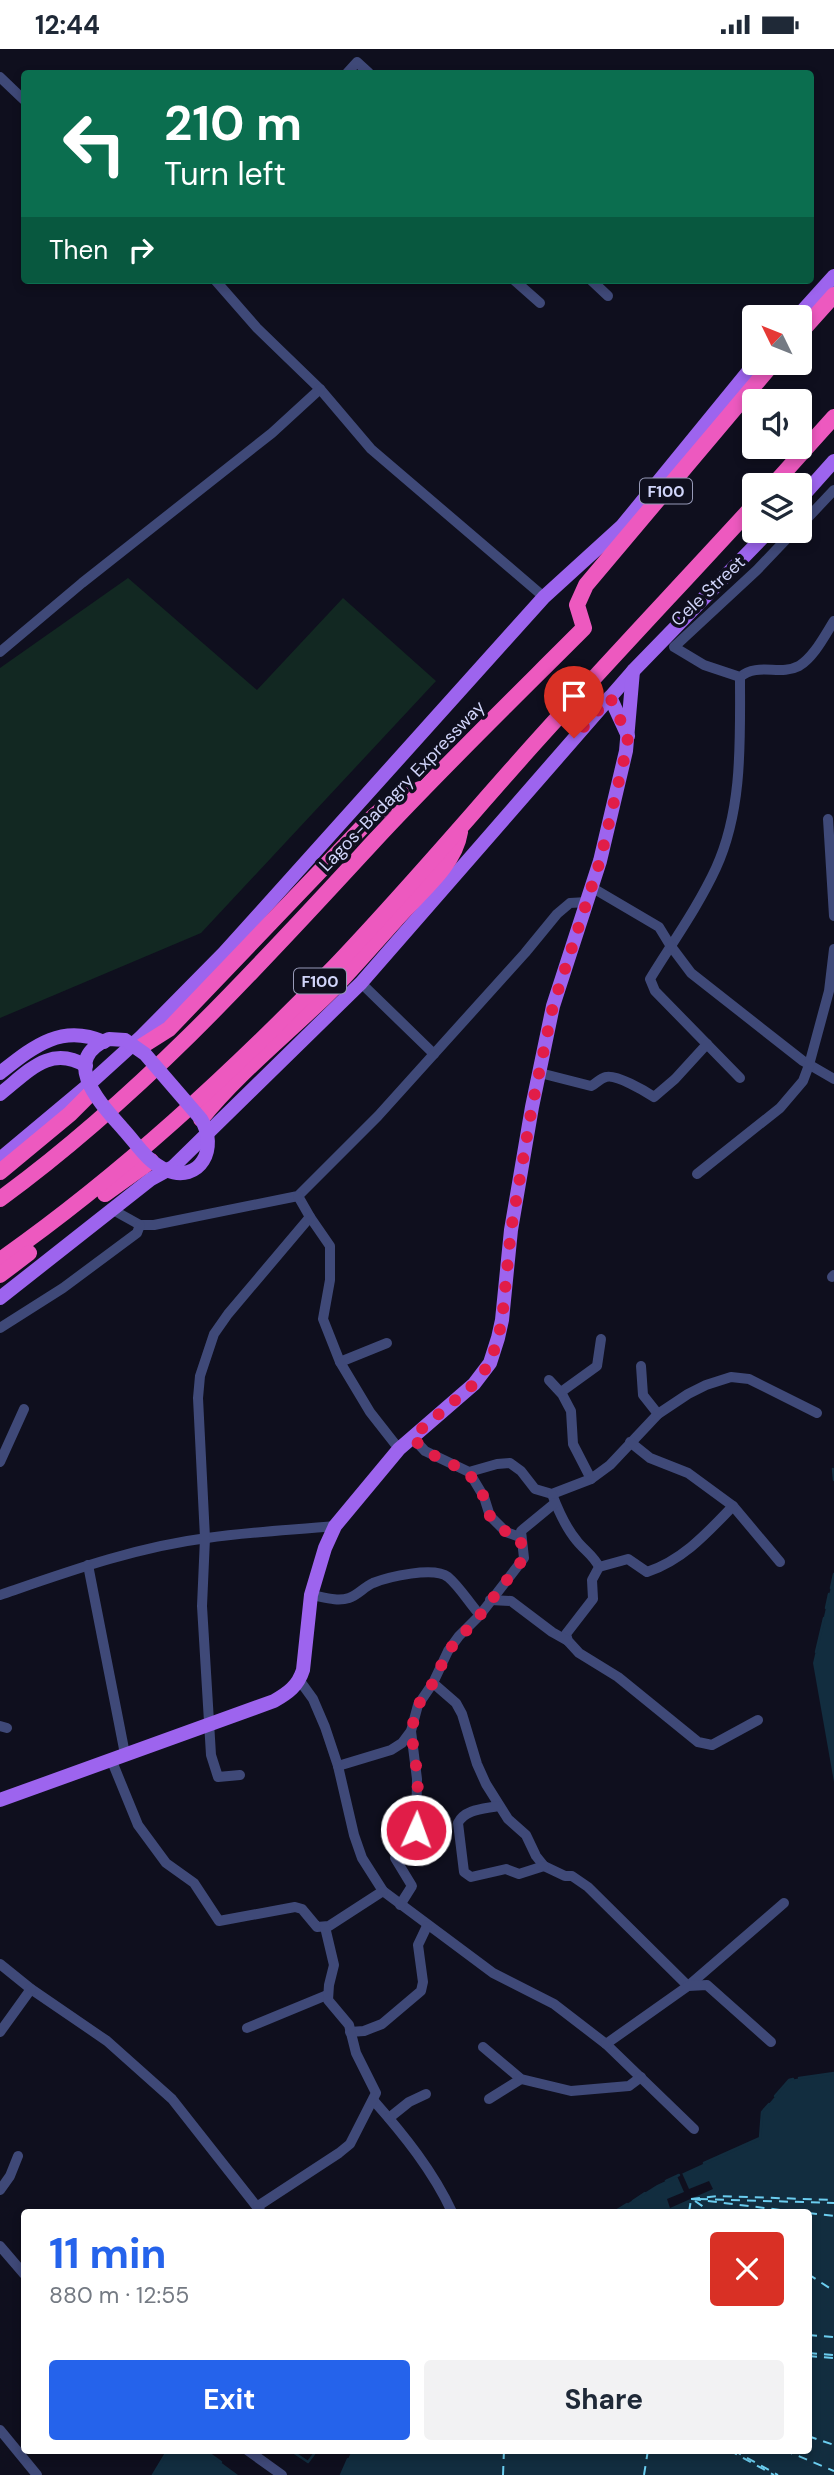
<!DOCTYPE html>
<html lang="en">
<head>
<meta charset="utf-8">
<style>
	:root { --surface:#fff; --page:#f2f2f3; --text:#1f2937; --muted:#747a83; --accent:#2563eb }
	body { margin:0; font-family:"DM Sans",sans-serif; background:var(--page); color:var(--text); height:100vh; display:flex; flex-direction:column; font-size:26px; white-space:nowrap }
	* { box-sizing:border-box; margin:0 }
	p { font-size:23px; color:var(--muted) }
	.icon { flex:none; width:38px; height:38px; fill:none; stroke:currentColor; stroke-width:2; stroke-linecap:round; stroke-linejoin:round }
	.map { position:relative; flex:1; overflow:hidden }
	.panel { position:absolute; left:21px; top:2160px; width:791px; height:245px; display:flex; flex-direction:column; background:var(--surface); border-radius:7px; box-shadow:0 4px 10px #0003 }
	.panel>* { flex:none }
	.guide { position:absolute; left:21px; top:21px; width:793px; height:214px; border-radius:7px; box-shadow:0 4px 10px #0003; background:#0b6e4f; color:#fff; overflow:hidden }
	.needle { width:46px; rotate:313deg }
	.controls { position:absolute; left:742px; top:256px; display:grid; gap:14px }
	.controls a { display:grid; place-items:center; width:70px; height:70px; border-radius:7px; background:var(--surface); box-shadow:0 4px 10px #0003; font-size:35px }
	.pin { position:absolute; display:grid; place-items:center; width:60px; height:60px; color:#fff; margin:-72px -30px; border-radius:50% 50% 50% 0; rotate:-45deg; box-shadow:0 0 7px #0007 }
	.pin .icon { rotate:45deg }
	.me { position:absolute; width:77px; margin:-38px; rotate:2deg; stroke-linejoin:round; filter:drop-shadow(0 0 5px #0008) }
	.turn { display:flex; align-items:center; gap:24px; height:147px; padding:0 28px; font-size:32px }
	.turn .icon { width:91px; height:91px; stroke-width:2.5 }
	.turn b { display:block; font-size:49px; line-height:60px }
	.then { display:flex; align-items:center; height:66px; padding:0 28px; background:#0003; gap:14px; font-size:26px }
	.round { display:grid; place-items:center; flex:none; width:74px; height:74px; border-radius:7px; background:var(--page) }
	.headline { display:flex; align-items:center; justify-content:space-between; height:119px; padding:0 28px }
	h1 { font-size:42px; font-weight:700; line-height:52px; color:var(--accent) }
	.action { display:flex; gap:14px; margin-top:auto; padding:14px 28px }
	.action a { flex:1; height:80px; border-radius:7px; background:var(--accent); color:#fff; font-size:28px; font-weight:700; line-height:80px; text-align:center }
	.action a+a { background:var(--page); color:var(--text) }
	.status { display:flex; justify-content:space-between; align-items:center; height:49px; padding:0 35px; background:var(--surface); direction:ltr }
	.status svg { height:19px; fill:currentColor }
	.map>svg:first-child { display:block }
	.green { fill:#122822 }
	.water { fill:#122d3f }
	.pier { fill:#0f0f1e }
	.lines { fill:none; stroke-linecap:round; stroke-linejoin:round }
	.stream { stroke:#122d3f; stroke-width:2.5 }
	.ferry { stroke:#6bcdef; stroke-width:2; stroke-dasharray:9 7; stroke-linecap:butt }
	.minor { stroke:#3f4978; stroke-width:10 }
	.major { stroke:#9d64ee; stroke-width:14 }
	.highway { stroke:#ed59bf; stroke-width:16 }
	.major-bridge { stroke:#9d64ee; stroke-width:14 }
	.route { stroke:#e11d48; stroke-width:12; stroke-dasharray:0 21.6 }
	.labels { text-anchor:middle; stroke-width:7; stroke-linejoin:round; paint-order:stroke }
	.shield { fill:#0f0f1e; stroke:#979ab8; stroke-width:2 }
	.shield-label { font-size:16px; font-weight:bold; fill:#d1d5fa }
	.street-label { font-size:18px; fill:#d1d5fa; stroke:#0f0f1e }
</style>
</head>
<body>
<div class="status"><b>12:44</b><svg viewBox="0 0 49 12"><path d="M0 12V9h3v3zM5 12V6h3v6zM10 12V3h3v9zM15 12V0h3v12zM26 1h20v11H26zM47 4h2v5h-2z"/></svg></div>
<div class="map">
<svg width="834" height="2426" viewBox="0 0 834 2426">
	<rect width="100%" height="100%" fill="#0f0f1e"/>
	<polygon class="green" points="128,529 257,641 343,549 436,632 201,884 0,969 0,619"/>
	<g class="water">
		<polygon points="834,1525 834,1733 813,1614"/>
		<polygon points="834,2024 834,2426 341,2426 352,2401 808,2401 808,2163 614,2163 657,2136 760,2089 762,2063 789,2031"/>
		<polygon points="168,2401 204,2401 238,2426 153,2426"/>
	</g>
	<polygon class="pier" points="682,2124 689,2140 709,2132 713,2140 670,2159 667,2150 684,2143 677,2127"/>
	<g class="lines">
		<g class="stream">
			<polyline points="833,1420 834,1431"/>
			<polyline points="831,1539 834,1525"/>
			<polyline points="826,1559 829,1545"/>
			<polyline points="816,1603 824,1569"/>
			<polyline points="799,2029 834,2024"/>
			<polyline points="775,2047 789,2031 793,2030"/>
			<polyline points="704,2114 760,2089 762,2063 769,2055"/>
			<polyline points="666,2132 679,2126"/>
			<polyline points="633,2152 645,2144"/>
			<polyline points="614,2163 627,2155"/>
			<polyline points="204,2401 221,2413"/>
			<polyline points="290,2401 308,2413 317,2401"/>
			<polyline points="153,2426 168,2401"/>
			<polyline points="341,2426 348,2410"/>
		</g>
		<g class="ferry">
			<polyline points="691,2150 718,2147 834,2151"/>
			<polyline points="692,2150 797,2163"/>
			<polyline points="699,2150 834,2154"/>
			<polyline points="695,2152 711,2163"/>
			<polyline points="689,2163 691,2151"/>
			<polyline points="808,2164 834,2167"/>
			<polyline points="808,2225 834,2242"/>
			<polyline points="808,2286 834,2288"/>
			<polyline points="808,2304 834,2306"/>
			<polyline points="808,2307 834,2309"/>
			<polyline points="808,2387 834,2396"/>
			<polyline points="729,2401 774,2426"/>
			<polyline points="733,2401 778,2426"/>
			<polyline points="784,2401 834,2422"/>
			<polyline points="503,2426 504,2401"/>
			<polyline points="644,2426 648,2401"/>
		</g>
		<g class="minor">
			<polyline points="347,24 357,13 369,24"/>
			<polyline points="0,28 24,51"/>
			<polyline points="215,231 257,279 320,340 371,400 544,548"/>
			<polyline points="514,231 540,254"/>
			<polyline points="591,231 608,247"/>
			<polyline points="800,477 834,441"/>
			<path d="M795,481L757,521L674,598L704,616L740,628C758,613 780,627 799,617C814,608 825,586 834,572"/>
			<polyline points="0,603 82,534 272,384 320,340"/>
			<path d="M740,628C740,691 743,760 716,819C698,858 672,894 650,930L655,942L740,1029"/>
			<polyline points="828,770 834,867"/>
			<polyline points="591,838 659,878 670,896 691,924 803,1012 834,1030"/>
			<polyline points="361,934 434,1005"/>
			<path d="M540,1024L591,1037C596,1035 600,1029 606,1028C616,1025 645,1042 654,1048L675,1030L707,995"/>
			<polyline points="697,1125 780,1059 803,1032 809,1016 829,942 834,900"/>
			<polyline points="113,1161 140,1176 154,1176 298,1147 378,1067 525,904 557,865 570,854 587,853"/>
			<polyline points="310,1168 330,1197 330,1231 323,1270 340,1313 370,1363 399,1400"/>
			<polyline points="832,1228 834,1226"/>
			<polyline points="0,1279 63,1239 137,1184 140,1176"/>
			<polyline points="340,1313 387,1294"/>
			<polyline points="641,1317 643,1346 658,1365"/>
			<polyline points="549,1331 562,1345 571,1362 573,1395 591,1430"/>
			<polyline points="561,1343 597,1317 601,1290"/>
			<polyline points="412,1388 425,1402 469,1423 497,1415 510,1414 521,1422 535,1440 552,1445 591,1430 610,1416 658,1365 688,1345 706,1336 731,1328 749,1330 817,1364"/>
			<polyline points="630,1393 650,1409 688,1424 733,1457 780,1513"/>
			<polyline points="0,1413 24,1360"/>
			<polyline points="469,1423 484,1448 490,1467 506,1483 520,1488"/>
			<path d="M552,1445C558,1461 566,1479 577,1492C584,1501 594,1507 599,1518L592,1531L593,1550L566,1585L568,1592L579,1604L618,1628L698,1693L712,1696L758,1671"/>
			<polyline points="88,1516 125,1705"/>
			<path d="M599,1518L628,1510L647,1523C683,1511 707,1484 733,1457"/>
			<path d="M0,1546C67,1523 136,1498 207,1489C249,1483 292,1481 335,1477"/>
			<path d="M311,1546C323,1548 337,1553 349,1549C358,1546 364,1538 373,1534C388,1528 434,1517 448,1528C460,1538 469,1554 480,1566"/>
			<polyline points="490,1551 511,1552 552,1583 568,1592"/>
			<polyline points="300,1632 313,1650 325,1678 338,1717 354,1786 362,1809 383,1842 493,1924 554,1955 606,1995 694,2080"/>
			<polyline points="433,1634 456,1654 462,1665 477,1715 486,1735 508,1770 526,1786 536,1807 544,1817 565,1827 572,1827 588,1838 688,1937 784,1854"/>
			<polyline points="0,1677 7,1679"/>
			<polyline points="411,1682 417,1730 416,1781"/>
			<polyline points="111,1710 138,1776 166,1814 194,1834 219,1872 295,1858 302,1860 317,1878 329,1877 383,1842"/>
			<polyline points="338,1717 391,1701 402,1694 411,1682 418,1656 433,1634 448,1602 459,1587 480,1566 524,1509 521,1482 555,1454"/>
			<polyline points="240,1726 218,1728 211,1706 202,1557 205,1489 198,1349 200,1327 214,1285 228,1265 310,1168 298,1147"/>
			<path d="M498,1757C484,1760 465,1760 458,1774L464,1823L471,1828L506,1820L519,1825L544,1817"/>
			<polyline points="395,1809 412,1837 400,1856"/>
			<polyline points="0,1915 31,1940 107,1992 172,2050 261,2163"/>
			<polyline points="247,1979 327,1946"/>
			<polyline points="0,1983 31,1940"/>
			<polyline points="350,1983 364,1982 382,1975 421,1942 423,1933 418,1896 427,1877"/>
			<polyline points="606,1995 688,1937 707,1936 771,1993"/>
			<polyline points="483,1998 521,2030 571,2042 629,2037 641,2028"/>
			<polyline points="489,2050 521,2030"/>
			<path d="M374,2052C404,2086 433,2122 452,2163"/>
			<polyline points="389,2069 409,2053 426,2045"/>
			<polyline points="0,2141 10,2127 18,2107"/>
			<polyline points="258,2157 339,2104 350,2095 376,2044 356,2004 349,1976 328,1951 329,1936 334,1916 325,1878"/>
			<polyline points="0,2197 24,2225"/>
			<polyline points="0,2381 37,2426"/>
			<polyline points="247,2401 282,2426"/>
		</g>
		<g class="major">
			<polyline points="797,268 834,227"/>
			<polyline points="800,450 834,412"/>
			<polyline points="610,648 628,687"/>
			<path d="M0,1024C33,998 61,974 104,993"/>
			<path d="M0,1045C28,1023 50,995 86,1017"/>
			<polyline points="0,1110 87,1037 141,988 224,904 544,548 622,477 756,313"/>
			<polyline points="0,1249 151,1130 173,1118 361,934 633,622 770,481"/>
			<path d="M0,1751L274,1652C288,1644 298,1637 303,1621L311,1546L325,1499L335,1477L399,1400L474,1335L490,1314L498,1289L502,1271L511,1181L532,1058L553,957L600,812L626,702L633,622"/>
		</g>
		<g class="highway">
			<polyline points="800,284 834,246"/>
			<polyline points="773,436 834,368"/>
			<polyline points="139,999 169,980 368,772 389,754 420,740"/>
			<path d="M201,1070C240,1022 290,983 334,939C357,915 379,889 402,864C423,841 455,815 460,783"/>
			<polyline points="0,1123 70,1065 92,1043"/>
			<polyline points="105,1145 151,1112"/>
			<path d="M0,1150C141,1047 258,918 375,791C443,718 514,649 584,579L577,556L586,536L774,313"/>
			<path d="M0,1211C121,1126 231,1024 335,917C400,849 462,776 525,705C600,621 678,539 754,456"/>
			<polyline points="0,1226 29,1204"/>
		</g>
		<path class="major-bridge" d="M109,990L125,991L145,1005L201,1070C219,1099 200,1135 166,1121C148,1114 136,1094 123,1080C103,1057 57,1011 109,990Z"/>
	</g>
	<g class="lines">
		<polyline class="route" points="416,1781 418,1730 411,1682 418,1656 433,1634 448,1602 480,1566 524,1509 520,1489 506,1483 490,1467 484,1448 468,1423 425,1402 412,1388 474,1335 490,1314 498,1289 502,1271 511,1181 532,1058 553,957 600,812 626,702 628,688 610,648 574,689"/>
	</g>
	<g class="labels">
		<g class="shield">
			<rect x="640" y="429.5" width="52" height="25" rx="5"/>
			<rect x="294" y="919.5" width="52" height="25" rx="5"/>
		</g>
		<g class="shield-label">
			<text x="666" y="448">F100</text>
			<text x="320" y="938">F100</text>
		</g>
		<g class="street-label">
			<text transform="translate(708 542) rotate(-43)" y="6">Cele Street</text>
			<text transform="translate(402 737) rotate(-46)" y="6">Lagos-Badagry Expressway</text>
		</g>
	</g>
</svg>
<div class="controls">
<a><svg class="needle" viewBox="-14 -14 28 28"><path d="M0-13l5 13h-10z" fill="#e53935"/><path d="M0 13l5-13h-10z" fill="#747a83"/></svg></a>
<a><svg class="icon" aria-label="sound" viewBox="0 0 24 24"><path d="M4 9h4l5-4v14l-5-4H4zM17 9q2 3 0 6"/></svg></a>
<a><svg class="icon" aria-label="layers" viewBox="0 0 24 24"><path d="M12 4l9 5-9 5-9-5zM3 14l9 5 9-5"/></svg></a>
</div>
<div class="pin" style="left:574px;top:689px;background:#d93025"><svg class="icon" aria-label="arrive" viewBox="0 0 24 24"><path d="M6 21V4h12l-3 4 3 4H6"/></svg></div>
<svg class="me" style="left:416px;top:1781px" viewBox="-20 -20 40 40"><circle r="17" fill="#e11d48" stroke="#fff" stroke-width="3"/><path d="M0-11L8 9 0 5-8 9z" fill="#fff"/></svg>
<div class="guide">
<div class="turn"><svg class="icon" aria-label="left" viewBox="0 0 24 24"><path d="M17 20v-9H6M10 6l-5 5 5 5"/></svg><div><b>210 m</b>Turn left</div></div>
<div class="then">Then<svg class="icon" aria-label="right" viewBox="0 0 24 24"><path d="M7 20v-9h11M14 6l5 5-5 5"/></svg></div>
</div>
<section class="panel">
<div class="headline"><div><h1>11 min</h1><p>880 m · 12:55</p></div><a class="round" style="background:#d93025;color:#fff"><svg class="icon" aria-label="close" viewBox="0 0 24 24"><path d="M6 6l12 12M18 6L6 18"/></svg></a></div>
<div class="action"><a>Exit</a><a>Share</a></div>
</section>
</div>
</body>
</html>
